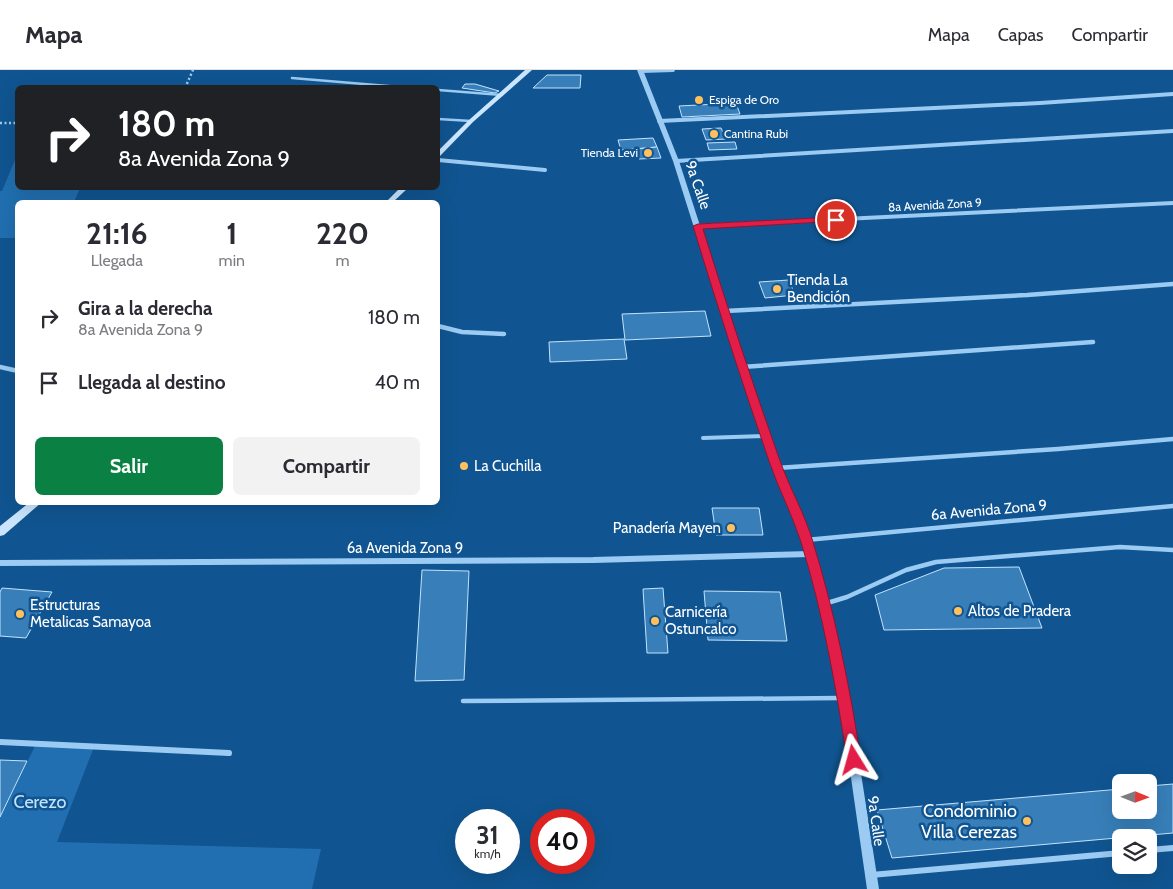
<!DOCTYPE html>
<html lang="es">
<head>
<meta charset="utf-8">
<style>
	:root { --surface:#fff; --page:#f2f2f3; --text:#2b2b33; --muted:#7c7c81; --line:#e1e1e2; --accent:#0b8043 }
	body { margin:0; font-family:Cabin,sans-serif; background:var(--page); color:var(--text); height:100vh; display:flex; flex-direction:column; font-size:19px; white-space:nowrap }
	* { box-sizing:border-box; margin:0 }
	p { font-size:16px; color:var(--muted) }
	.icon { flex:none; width:28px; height:28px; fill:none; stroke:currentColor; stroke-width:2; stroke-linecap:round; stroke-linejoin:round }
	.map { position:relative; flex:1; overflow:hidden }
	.details { position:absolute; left:15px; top:130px; width:425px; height:305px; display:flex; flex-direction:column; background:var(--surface); border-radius:8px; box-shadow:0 5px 20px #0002 }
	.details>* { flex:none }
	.hud { position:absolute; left:15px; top:15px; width:425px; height:105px; border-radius:8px; box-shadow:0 5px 20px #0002; background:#202124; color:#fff; overflow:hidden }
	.needle { width:32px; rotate:91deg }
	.tools { position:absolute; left:1112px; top:704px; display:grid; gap:10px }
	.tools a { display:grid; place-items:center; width:45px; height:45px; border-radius:8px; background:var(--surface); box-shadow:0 5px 20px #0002; font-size:25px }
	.speed { position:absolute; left:455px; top:739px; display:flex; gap:10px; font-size:25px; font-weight:700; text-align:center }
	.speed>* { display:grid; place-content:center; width:65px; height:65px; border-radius:50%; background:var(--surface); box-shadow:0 5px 20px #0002; line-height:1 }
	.speed small { font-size:12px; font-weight:400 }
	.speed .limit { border:8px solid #d22; background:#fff; color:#111 }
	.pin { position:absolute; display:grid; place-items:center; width:42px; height:42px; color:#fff; margin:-21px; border:2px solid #fff; border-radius:50%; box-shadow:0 1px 5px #0007 }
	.me { position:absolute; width:55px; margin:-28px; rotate:352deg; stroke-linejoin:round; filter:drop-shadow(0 0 4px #0008) }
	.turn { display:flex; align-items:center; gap:18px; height:105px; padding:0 20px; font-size:22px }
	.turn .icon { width:65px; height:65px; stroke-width:2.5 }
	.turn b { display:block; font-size:35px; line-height:42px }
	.eta { display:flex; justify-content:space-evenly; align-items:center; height:85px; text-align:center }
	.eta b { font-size:30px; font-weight:700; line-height:35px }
	.action { display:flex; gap:10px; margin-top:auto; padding:10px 20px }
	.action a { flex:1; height:58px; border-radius:8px; background:var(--accent); color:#fff; font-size:20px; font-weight:700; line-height:58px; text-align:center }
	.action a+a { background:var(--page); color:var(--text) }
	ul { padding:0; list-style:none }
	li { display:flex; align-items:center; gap:15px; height:65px; padding:0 20px }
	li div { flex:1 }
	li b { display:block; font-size:19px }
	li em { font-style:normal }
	header { display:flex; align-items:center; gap:30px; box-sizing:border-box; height:70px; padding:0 25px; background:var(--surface); border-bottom:1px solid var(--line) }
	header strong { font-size:24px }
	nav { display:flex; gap:28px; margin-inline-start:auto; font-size:18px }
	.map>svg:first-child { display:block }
	.green { fill:#216fb0 }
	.building { fill:#387fb9; stroke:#c2e3fe }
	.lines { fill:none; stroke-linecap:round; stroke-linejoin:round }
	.path { stroke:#9bcbf3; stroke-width:2.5; stroke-dasharray:2 2.5; stroke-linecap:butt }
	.service-far1 { stroke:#9bcbf3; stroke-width:2.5 }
	.service { stroke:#9bcbf3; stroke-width:4.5 }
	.pedestrian { stroke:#9bcbf3; stroke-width:4 }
	.minor-far2 { stroke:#9bcbf3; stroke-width:4 }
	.minor-far1 { stroke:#9bcbf3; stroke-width:4.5 }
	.minor { stroke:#9bcbf3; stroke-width:6 }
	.tertiary { fill:#9bcbf3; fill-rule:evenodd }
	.secondary { fill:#cae5fd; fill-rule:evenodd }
	.route { fill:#e11d48; stroke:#92132f }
	.poi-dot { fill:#ffc05d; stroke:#105591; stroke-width:2 }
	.labels { text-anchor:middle; stroke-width:5; stroke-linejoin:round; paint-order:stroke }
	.far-poi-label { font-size:12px; fill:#fff; stroke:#105591; text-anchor:start }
	.far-street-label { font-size:12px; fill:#fff; stroke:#105591 }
	.street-label { font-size:15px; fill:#fff; stroke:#105591 }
	.poi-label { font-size:15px; fill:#fff; stroke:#105591; text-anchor:start }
	.near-park-label { font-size:18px; fill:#c2e3fe; stroke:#105591 }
	.near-poi-label { font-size:18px; fill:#fff; stroke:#105591; text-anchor:end }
</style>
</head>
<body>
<header>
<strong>Mapa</strong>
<nav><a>Mapa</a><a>Capas</a><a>Compartir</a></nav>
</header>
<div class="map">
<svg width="1173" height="819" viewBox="0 0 1173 819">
	<rect width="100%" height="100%" fill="#105591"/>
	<g class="green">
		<polygon points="17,85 18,118 80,118 74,132 18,132 17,168 0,168 0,121 2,121"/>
		<polygon points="36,674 94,677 57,772 321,779 312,819 0,819 0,747"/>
	</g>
	<g class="building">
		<polygon points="547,5 581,5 580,18 533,18"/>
		<polygon points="465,14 475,14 499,21 495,23 462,18"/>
		<polygon points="736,33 740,44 682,47 679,36"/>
		<polygon points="721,58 726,69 706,70 702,59"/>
		<polygon points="653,68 657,77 621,80 618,70"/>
		<polygon points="735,72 737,79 709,80 707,73"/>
		<polygon points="657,77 661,88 639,89 636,79"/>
		<polygon points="789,210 795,225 765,228 759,212"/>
		<polygon points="705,241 711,266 625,270 622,244"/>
		<polygon points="624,269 627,289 550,292 549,272"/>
		<polygon points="712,438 759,438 763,465 716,465"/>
		<polygon points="1019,497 1042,558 884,560 875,525 944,498"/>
		<polygon points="422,500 469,501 464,610 415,611"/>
		<polygon points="2,518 52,522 26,568 0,566 0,522"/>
		<polygon points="663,518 668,583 647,583 643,519"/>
		<polygon points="704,521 780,522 787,571 708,570"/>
		<polygon points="0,690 27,691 0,747"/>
		<polygon points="1173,714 1173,763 892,788 877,740 1121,719 1121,740 1149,740 1149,716"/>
	</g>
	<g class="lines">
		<g class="path">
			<polyline points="185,18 193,0"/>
			<polyline points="0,53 18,53"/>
		</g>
		<g class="service-far1">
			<polyline points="292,8 412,18"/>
			<polyline points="438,20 502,25"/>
			<polyline points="438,49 471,51"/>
		</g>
		<g class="service">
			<polyline points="824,534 847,527 906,500 936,492 1120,477 1173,480"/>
			<polyline points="463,631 841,628"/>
		</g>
		<polyline class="pedestrian" points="703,368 766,366"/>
		<g class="minor-far2">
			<polyline points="641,1 673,0"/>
			<polyline points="659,51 1040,33 1173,24"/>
			<polyline points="438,90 545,100"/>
			<polyline points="676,91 1173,61"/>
			<polyline points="698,156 1173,133"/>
		</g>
		<g class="minor-far1">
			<polyline points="725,241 1027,225 1173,214"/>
			<polyline points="438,256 462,262 504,264"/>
			<polyline points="0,297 18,301"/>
			<polyline points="742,297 1093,272"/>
			<polyline points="777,398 1058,379 1173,369"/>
			<polyline points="806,470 1173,436"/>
		</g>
		<g class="minor">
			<polyline points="0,493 593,490 810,484"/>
			<polyline points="0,672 229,683"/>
			<polyline points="1149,780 1173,778"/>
			<polyline points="871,805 1121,783"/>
		</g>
		<polygon class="tertiary" points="637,0 643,0 679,91 746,297 781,398 811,470 829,534 853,652 879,819 867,819 843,652 819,534 801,470 773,398 738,297 673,91"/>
		<g class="secondary">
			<polygon points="525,0 532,0 473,52 440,86 438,87 438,81 469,50"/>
			<polygon points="400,118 408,118 393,132 386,132"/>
			<polygon points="30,432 42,432 4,465 0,466 0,456"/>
		</g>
	</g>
	<path class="route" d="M836,147L841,150L839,151L703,159C727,236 752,312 779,388C789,417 805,444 813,472C835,544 850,617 861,690L859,695L854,696L849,695L847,690C836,617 823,543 801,472C792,444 778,418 769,391C742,313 717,235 693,156L698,154Z"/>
	<g class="poi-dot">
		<circle cx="699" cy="30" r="5"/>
		<circle cx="714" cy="64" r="5"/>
		<circle cx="648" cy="83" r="5"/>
		<circle cx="777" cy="219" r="5"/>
		<circle cx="464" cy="396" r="5"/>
		<circle cx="731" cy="458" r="5"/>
		<circle cx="958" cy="541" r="5"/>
		<circle cx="20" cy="544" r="5"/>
		<circle cx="655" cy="551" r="5"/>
		<circle cx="1027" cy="751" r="5"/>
	</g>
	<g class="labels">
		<g class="far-poi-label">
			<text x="709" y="34">Espiga de Oro</text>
			<text x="724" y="68">Cantina Rubi</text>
			<text x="638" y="87" text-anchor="end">Tienda Levi</text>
		</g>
		<g class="far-street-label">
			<text transform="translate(935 135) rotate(-3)" y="4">8a Avenida Zona 9</text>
		</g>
		<g class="street-label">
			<text transform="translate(698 115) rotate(71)" y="5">9a Calle</text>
			<text transform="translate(989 440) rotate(-5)" y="5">6a Avenida Zona 9</text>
			<text x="405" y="483">6a Avenida Zona 9</text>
			<text transform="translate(876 751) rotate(82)" y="5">9a Calle</text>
		</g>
		<g class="poi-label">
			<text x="787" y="215">Tienda La<tspan x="787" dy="17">Bendición</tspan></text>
			<text x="474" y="401">La Cuchilla</text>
			<text x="721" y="463" text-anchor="end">Panadería Mayen</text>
			<text x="30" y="540">Estructuras<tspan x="30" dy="17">Metalicas Samayoa</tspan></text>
			<text x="968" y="546">Altos de Pradera</text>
			<text x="665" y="547">Carnicería<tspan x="665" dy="17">Ostuncalco</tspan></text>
		</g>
		<g class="near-park-label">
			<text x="40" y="738">Cerezo</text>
		</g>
		<g class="near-poi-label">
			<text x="1017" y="747">Condominio<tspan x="1017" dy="21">Villa Cerezas</tspan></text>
		</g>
	</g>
</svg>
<div class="tools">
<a><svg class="needle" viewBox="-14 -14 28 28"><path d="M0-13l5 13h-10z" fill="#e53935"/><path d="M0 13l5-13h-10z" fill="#7c7c81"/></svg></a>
<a><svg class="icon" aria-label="layers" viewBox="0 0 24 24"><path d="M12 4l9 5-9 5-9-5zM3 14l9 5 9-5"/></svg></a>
</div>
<div class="speed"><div>31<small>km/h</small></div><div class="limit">40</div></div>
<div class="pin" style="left:836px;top:150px;background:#d93025"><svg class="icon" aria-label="arrive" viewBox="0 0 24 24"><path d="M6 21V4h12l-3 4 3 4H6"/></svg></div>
<svg class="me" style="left:854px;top:690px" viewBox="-20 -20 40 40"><path d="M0-17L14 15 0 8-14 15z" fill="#e11d48" stroke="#fff" stroke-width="4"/></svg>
<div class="hud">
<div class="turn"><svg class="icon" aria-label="right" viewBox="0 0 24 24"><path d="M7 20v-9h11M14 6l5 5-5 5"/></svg><div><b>180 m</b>8a Avenida Zona 9</div></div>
</div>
<section class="details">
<div class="eta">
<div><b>21:16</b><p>Llegada</p></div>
<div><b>1</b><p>min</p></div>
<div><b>220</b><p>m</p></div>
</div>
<ul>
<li><svg class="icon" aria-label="right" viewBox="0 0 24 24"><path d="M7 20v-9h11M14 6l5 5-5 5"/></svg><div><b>Gira a la derecha</b><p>8a Avenida Zona 9</p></div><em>180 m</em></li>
<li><svg class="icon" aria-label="arrive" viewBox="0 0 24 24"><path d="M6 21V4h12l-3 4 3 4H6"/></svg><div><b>Llegada al destino</b></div><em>40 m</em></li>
</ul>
<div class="action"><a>Salir</a><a>Compartir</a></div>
</section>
</div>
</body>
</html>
